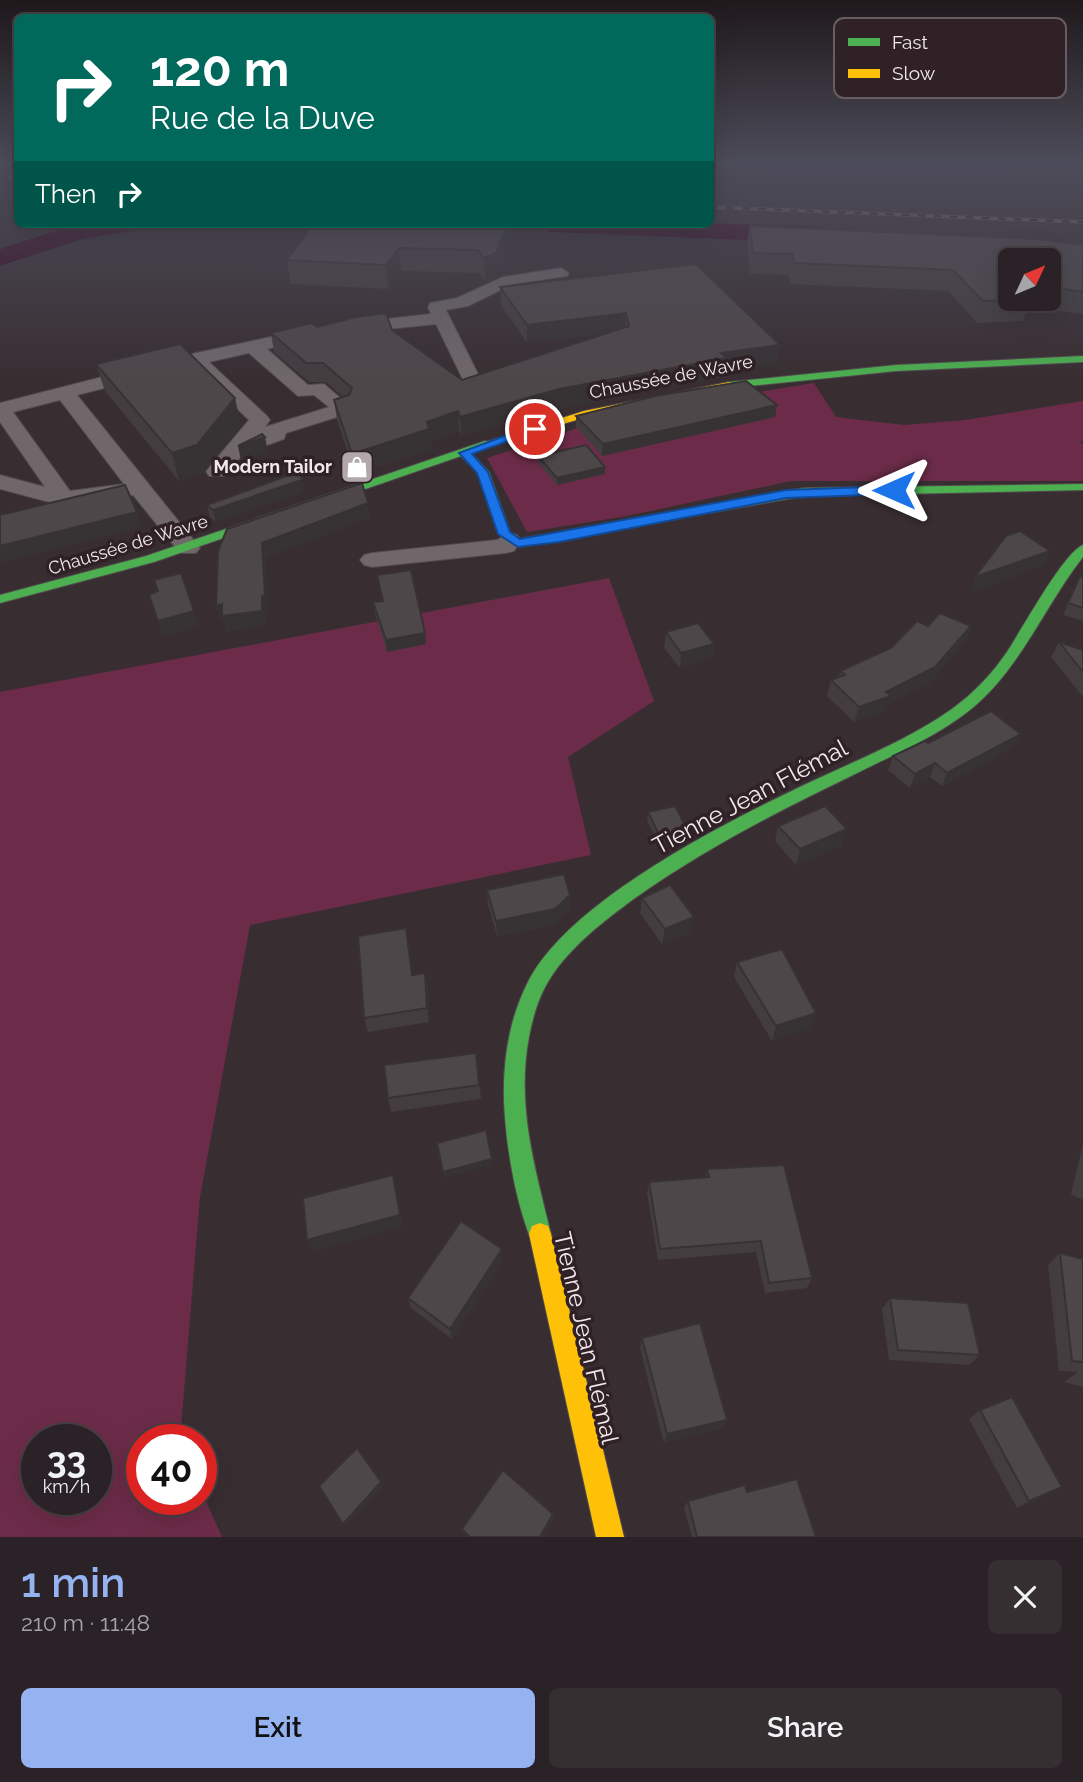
<!DOCTYPE html>
<html lang="en">
<head>
<meta charset="utf-8">
<style>
	:root { --surface:#2a2226; --page:#362f32; --text:#f1f3f6; --muted:#a5a4a7; --line:#463f43; --accent:#95b2f1 }
	body { margin:0; font-family:Raleway,sans-serif; background:var(--page); color:var(--text); height:100vh; display:flex; flex-direction:column; font-size:26px; white-space:nowrap }
	* { box-sizing:border-box; margin:0 }
	p { font-size:23px; color:var(--muted) }
	.icon { flex:none; width:38px; height:38px; fill:none; stroke:currentColor; stroke-width:2; stroke-linecap:round; stroke-linejoin:round }
	.map { position:relative; height:1537px; overflow:hidden }
	.drawer { display:flex; flex-direction:column; background:var(--surface); flex:1 }
	.drawer>* { flex:none }
	.banner { position:absolute; left:14px; top:14px; width:700px; height:214px; border-radius:10px; box-shadow:0 7px 28px #0002,0 0 0 2px var(--line); background:#00695c; color:#fff; overflow:hidden }
	.needle { width:46px; rotate:46deg }
	.tools { position:absolute; left:998px; top:248px; display:grid; gap:14px }
	.tools a { display:grid; place-items:center; width:63px; height:63px; border-radius:10px; background:var(--surface); box-shadow:0 7px 28px #0002,0 0 0 2px var(--line); font-size:35px }
	.speed { position:absolute; left:21px; top:1424px; display:flex; gap:14px; font-size:35px; font-weight:700; text-align:center }
	.speed>* { display:grid; place-content:center; width:91px; height:91px; border-radius:50%; background:var(--surface); box-shadow:0 7px 28px #0002,0 0 0 2px var(--line); line-height:1 }
	.speed small { font-size:18px; font-weight:400 }
	.speed .limit { border:10px solid #d22; background:#fff; color:#111 }
	.pin { position:absolute; display:grid; place-items:center; width:60px; height:60px; color:#fff; margin:-30px; border:4px solid #fff; border-radius:50%; box-shadow:0 2px 7px #0007 }
	.me { position:absolute; width:77px; margin:-38px; rotate:270deg; stroke-linejoin:round; filter:drop-shadow(0 0 5px #0008) }
	.turn { display:flex; align-items:center; gap:24px; height:147px; padding:0 21px; font-size:32px }
	.turn .icon { width:91px; height:91px; stroke-width:2.5 }
	.turn b { display:block; font-size:49px; line-height:60px }
	.then { display:flex; align-items:center; height:66px; padding:0 21px; background:#0003; gap:14px; font-size:26px }
	.round { display:grid; place-items:center; flex:none; width:74px; height:74px; border-radius:10px; background:var(--page) }
	.summary { display:flex; align-items:center; justify-content:space-between; height:119px; padding:0 21px }
	h1 { font-size:42px; font-weight:600; line-height:52px; color:var(--accent) }
	.primary-button { display:flex; gap:14px; margin-top:auto; padding:14px 21px }
	.primary-button a { flex:1; height:80px; border-radius:10px; background:var(--accent); color:#111; font-size:28px; font-weight:600; line-height:80px; text-align:center }
	.primary-button a+a { background:var(--page); color:var(--text) }
	.map>svg:first-child { display:block }
	.green { fill:#6c2c49; fill-rule:evenodd }
	.lines { fill:none; stroke-linecap:round; stroke-linejoin:round }
	.river { fill:#390420; fill-rule:evenodd }
	.street-casing { stroke:#514a4d; stroke-width:2 }
	.fast-casing { stroke:#514a4d; stroke-width:2 }
	.slow-casing { stroke:#514a4d; stroke-width:2 }
	.street { fill:#6f676a; fill-rule:evenodd }
	.fast { fill:#4caf50; fill-rule:evenodd }
	.slow { fill:#ffc107; fill-rule:evenodd }
	.rail-casing { stroke:#6e6669; stroke-width:3.5 }
	.rail { stroke:#302127; stroke-width:2.5; stroke-dasharray:8; stroke-linecap:butt }
	.wall { fill:#433d40; fill-rule:evenodd }
	.shaded-wall { fill:#373234 }
	.building { fill:#4e474a; stroke:#373234; stroke-width:2 }
	.route { fill:#1a73e8; stroke:#114b97; stroke-width:2 }
	.labels { text-anchor:middle; stroke-width:7; stroke-linejoin:round; paint-order:stroke }
	.far-street-label { font-size:18px; fill:#f3e9ec; stroke:#302127 }
	.far-poi-label { font-size:18px; font-weight:bold; fill:#f3e9ec; stroke:#302127; text-anchor:end }
	.near-street-label { font-size:24px; fill:#f3e9ec; stroke:#302127 }
	.key { fill:#302127; stroke:#6a5d62; stroke-width:2 }
	.key-label { font-size:19px; fill:#f3e9ec }
</style>
</head>
<body>
<div class="map">
<svg width="1083" height="1537" viewBox="0 0 1083 1537">
	<rect width="100%" height="100%" fill="#382e32"/>
	<g class="green">
		<polygon points="814,383 836,417 904,425 965,420 1083,401 1083,441 1080,441 1083,445 1083,481 791,481 627,516 527,532 487,458 617,415"/>
		<path d="M609,578L654,701L568,757L591,855L250,925L200,1197L180,1440H142V1500H201V1490L222,1537H0V692ZM37,1440H96V1500H37Z"/>
	</g>
	<g class="lines">
		<g class="river">
			<polygon points="710,223 820,227 829,229 833,235 829,241 820,243 551,232 542,229 538,224"/>
			<polygon points="146,224 142,229 79,240 0,266 0,249 74,225"/>
		</g>
		<defs>
			<g id="street">
				<path d="M561,268L569,273L567,276L513,284L468,306L446,310L479,376L504,367L513,373L511,377L481,388H467L436,324L322,336L267,349L308,385L324,384L353,409L350,413L286,433L284,439L243,454L225,476H209L206,471L249,420L192,366L77,395L196,543L200,548L196,553H180L133,495L64,506L0,489V475L45,487L0,422V403L196,353L322,326L431,314L428,307L430,303L457,298L503,277ZM249,353L298,396L314,395L329,407L265,427L270,420L267,416L209,362ZM60,400L124,484L70,491L13,412Z"/>
				<polygon points="509,533 517,535 521,540 514,551 506,553 372,567 364,565 360,560 364,555 372,553 497,540"/>
			</g>
			<g id="fast">
				<polygon points="1083,356 1083,362 896,371 729,388 724,385 729,382 896,365"/>
				<polygon points="485,441 489,442 489,446 471,453 489,472 510,532 520,539 804,488 1083,484 1083,490 804,496 518,547 498,534 478,473 461,456 154,562 0,603 0,595 146,556"/>
				<path d="M1083,545V557C1042,609 1018,676 962,716C928,741 888,757 851,776C776,812 703,850 635,898C604,921 572,945 551,977C539,995 533,1016 529,1037C516,1105 535,1168 551,1234L548,1242L540,1245L532,1242C517,1206 508,1157 505,1118C501,1071 507,1022 529,980C571,901 722,824 802,786C852,762 907,741 952,709C974,693 992,674 1007,652C1021,631 1064,552 1083,545Z"/>
			</g>
			<g id="slow">
				<polygon points="729,382 734,385 733,387 590,416 485,447 480,444 584,411"/>
				<polygon points="540,1223 548,1226 551,1234 624,1537 596,1537 529,1234 532,1226"/>
			</g>
		</defs>
		<use href="#street" class="street-casing"/>
		<use href="#fast" class="fast-casing"/>
		<use href="#slow" class="slow-casing"/>
		<use href="#street" class="street"/>
		<use href="#fast" class="fast"/>
		<use href="#slow" class="slow"/>
		<defs>
			<g id="rail">
				<polyline points="0,177 18,178"/>
				<polyline points="710,207 1083,222"/>
			</g>
		</defs>
		<use href="#rail" class="rail-casing"/>
		<use href="#rail" class="rail"/>
	</g>
	<g class="wall">
		<path d="M750,226L1083,245V314L1028,307L1023,321L977,323L948,291L790,284L788,275L750,274L747,246ZM1010,261H1048V299H1010Z"/>
		<polygon points="512,235 496,277 485,282 479,273 401,271 388,289 291,284 287,260"/>
		<polygon points="696,264 777,363 726,371 725,376 558,409 461,436 459,431 430,442 431,449 355,474 337,420 334,400 343,397 326,382 309,382 274,352 271,333 317,327 392,330 462,380 607,333 527,343 501,305 500,287"/>
		<polygon points="96,364 241,425 204,473 179,481 105,391"/>
		<polygon points="777,405 775,417 602,456 576,427 576,416"/>
		<polygon points="538,456 605,467 605,474 557,485 538,463"/>
		<polygon points="304,492 216,522 210,517 207,505"/>
		<polygon points="377,575 426,644 387,652 375,614 373,602 382,601"/>
		<polygon points="1080,576 1083,578 1083,621 1063,615"/>
		<polygon points="928,626 971,626 965,642 929,683 888,704 885,711 854,722 827,696 831,680 839,677 840,671 891,648"/>
		<polygon points="666,632 714,644 712,659 680,668 664,648"/>
		<polygon points="1059,642 1083,650 1083,697 1051,657"/>
		<polygon points="928,743 1014,747 942,786 930,777 910,788 888,770 893,756"/>
		<polygon points="648,812 684,833 660,847 647,820"/>
		<polygon points="778,826 842,845 796,865 775,841"/>
		<polygon points="487,890 570,895 569,911 554,925 497,936 488,905"/>
		<polygon points="642,898 691,932 662,944 640,913"/>
		<polygon points="737,962 810,1028 772,1041 734,977"/>
		<polygon points="425,973 428,987 429,1022 368,1032 364,1018 413,975"/>
		<polygon points="476,1053 481,1099 391,1112 388,1098"/>
		<polygon points="1083,1144 1083,1200 1071,1194"/>
		<polygon points="707,1169 812,1278 807,1288 765,1293 756,1252 658,1260 647,1193 649,1182 705,1178"/>
		<polygon points="1060,1253 1083,1259 1083,1387 1064,1382 1078,1372 1059,1371 1048,1265"/>
		<polygon points="503,1261 452,1339 411,1308 408,1298"/>
		<polygon points="890,1298 980,1355 969,1365 889,1360 882,1309"/>
		<polygon points="642,1338 727,1420 722,1428 664,1443 640,1348"/>
		<polygon points="980,1410 1049,1494 1017,1508 969,1419"/>
		<polygon points="747,1492 816,1537 692,1537 684,1508 688,1501"/>
	</g>
	<g class="shaded-wall">
		<polygon points="507,224 512,224 512,235 496,277 485,282 484,258"/>
		<polygon points="399,248 401,271 388,289 386,265"/>
		<polygon points="626,313 625,331 527,343 527,325"/>
		<polygon points="780,345 777,363 726,371 725,376 558,409 461,436 460,417 559,389 721,353"/>
		<polygon points="235,398 241,425 204,473 179,481 172,453"/>
		<polygon points="777,405 775,417 602,456 603,444"/>
		<polygon points="458,411 459,431 430,442 431,449 355,474 352,454 427,422"/>
		<polygon points="265,437 268,452 241,461 238,446"/>
		<polygon points="605,467 605,474 557,485 557,478"/>
		<polygon points="302,480 304,492 216,522 213,510"/>
		<polygon points="368,503 370,518 266,558 269,611 265,611 266,626 226,632 223,621 220,621 216,606 262,543"/>
		<polygon points="137,512 142,527 0,563 0,546"/>
		<polygon points="1050,551 1043,566 970,593 975,577"/>
		<polygon points="194,611 199,627 163,636 158,621"/>
		<polygon points="971,626 965,642 929,683 888,704 885,711 854,722 859,707"/>
		<polygon points="425,633 426,644 387,652 386,640"/>
		<polygon points="714,644 712,659 680,668 681,653"/>
		<polygon points="1021,734 1014,747 942,786 947,773"/>
		<polygon points="935,763 930,777 910,788 915,774"/>
		<polygon points="685,825 684,833 660,847 661,839"/>
		<polygon points="847,829 842,845 796,865 800,849"/>
		<polygon points="570,895 569,911 554,925 497,936 496,921"/>
		<polygon points="694,917 691,932 662,944 665,929"/>
		<polygon points="425,973 428,987 429,1022 427,1008"/>
		<polygon points="816,1013 810,1028 772,1041 776,1026"/>
		<polygon points="492,1159 492,1165 444,1178 443,1172"/>
		<polygon points="393,1175 403,1227 312,1252 307,1240"/>
		<polygon points="502,1249 503,1261 452,1339 450,1329"/>
		<polygon points="727,1420 722,1428 664,1443 667,1434"/>
		<polygon points="381,1482 384,1486 345,1527 343,1524"/>
		<polygon points="1062,1487 1049,1494 1017,1508 1029,1501"/>
		<polygon points="553,1514 553,1521 544,1537 540,1537"/>
	</g>
	<g class="building">
		<polygon points="314,224 507,224 496,253 484,258 478,250 399,248 386,265 287,260"/>
		<polygon points="750,226 1036,239 1083,245 1083,292 1048,287 1048,261 1010,261 1010,299 1027,299 983,301 953,270 794,263 792,254 753,253"/>
		<polygon points="696,264 780,345 721,353 727,358 559,389 460,417 458,411 427,422 429,429 352,454 334,400 349,395 352,388 323,363 306,363 271,333 311,323 317,327 356,317 386,313 392,330 462,380 629,326 626,313 527,325 500,287"/>
		<polygon points="180,344 235,398 197,445 172,453 96,364"/>
		<polygon points="746,381 777,405 603,444 576,416 655,396"/>
		<polygon points="262,434 265,437 238,446"/>
		<polygon points="586,445 605,467 557,478 538,456"/>
		<polygon points="300,471 302,480 213,510 207,505"/>
		<polygon points="362,483 368,503 262,543 265,595 262,596 262,611 222,616 222,604 216,606 218,551 227,529"/>
		<polygon points="125,485 137,512 0,546 0,515"/>
		<polygon points="1020,531 1050,551 975,577 1006,536"/>
		<polygon points="411,570 425,633 386,640 373,602 383,601 377,575"/>
		<polygon points="181,573 194,611 158,621 149,595 158,591 154,580"/>
		<polygon points="1080,576 1083,578 1083,608 1068,603"/>
		<polygon points="940,613 971,626 935,667 886,692 891,696 859,707 831,680 845,675 840,671 891,648 917,621 928,626"/>
		<polygon points="698,623 714,644 681,653 666,632"/>
		<polygon points="1059,642 1083,650 1083,672"/>
		<polygon points="991,711 1021,734 947,773 935,763 915,774 893,756 925,741 928,743"/>
		<polygon points="675,806 685,825 661,839 648,812"/>
		<polygon points="825,806 847,829 800,849 778,826"/>
		<polygon points="564,874 570,895 555,909 496,921 487,890"/>
		<polygon points="670,885 694,917 665,929 642,898"/>
		<polygon points="406,928 412,975 425,973 427,1008 364,1018 358,936"/>
		<polygon points="782,949 816,1013 776,1026 737,962"/>
		<polygon points="476,1053 479,1085 388,1098 384,1065"/>
		<polygon points="486,1130 492,1159 443,1172 437,1143"/>
		<polygon points="784,1165 812,1278 769,1283 761,1241 660,1249 649,1182 709,1177 707,1169"/>
		<polygon points="393,1175 400,1215 307,1240 303,1198"/>
		<polygon points="461,1221 502,1249 450,1329 408,1298"/>
		<polygon points="1060,1253 1083,1259 1083,1362 1072,1361"/>
		<polygon points="890,1298 968,1303 980,1355 898,1350"/>
		<polygon points="700,1323 727,1420 667,1434 642,1338"/>
		<polygon points="1012,1397 1062,1487 1029,1501 980,1410"/>
		<polygon points="357,1448 381,1482 343,1524 319,1486"/>
		<polygon points="503,1470 553,1514 540,1537 470,1537 462,1529"/>
		<polygon points="797,1479 816,1537 697,1537 688,1501 745,1485 747,1492"/>
	</g>
	<linearGradient id="sky" x2="0" y2="1"><stop stop-color="#1f191c"/><stop offset="0.43" stop-color="#4d4c5a"/><stop offset="1" stop-color="#4d4c5a" stop-opacity="0"/></linearGradient>
	<rect width="1083" height="380" fill="url(#sky)"/>
	<polygon class="route" points="531,426 541,429 472,454 488,472 510,532 520,539 786,490 894,486 900,490 894,494 786,498 559,542 518,547 498,534 477,473 459,453"/>
	<defs>
		<symbol id="shop-square" viewBox="-11 -11 22 22"><rect x="-9" y="-9" width="18" height="18" rx="4" fill="#b2a8ab" stroke="#302127"/><path d="M-5-2.5h2.3a2.7 3.5 0 0 1 5.4 0H5L5.5 6h-11ZM-1.5-2.5h3a1.5 2.3 0 0 0-3 0Z" fill="#fff"/></symbol>
	</defs>
	<g fill-rule="evenodd">
		<use href="#shop-square" x="338" y="448" width="38" height="38"/>
	</g>
	<g class="labels">
		<g class="far-street-label">
			<text transform="translate(671 377) rotate(-11)" y="6">Chaussée de Wavre</text>
			<text transform="translate(128 545) rotate(-17)" y="6">Chaussée de Wavre</text>
		</g>
		<g class="far-poi-label">
			<text x="332" y="473">Modern Tailor</text>
		</g>
		<g class="near-street-label">
			<text transform="translate(750 797) rotate(-28)" y="8">Tienne Jean Flémal</text>
			<text transform="translate(586 1338) rotate(77)" y="8">Tienne Jean Flémal</text>
		</g>
	</g>
	<rect x="834" y="18" width="232" height="80" rx="10" class="key"/>
	<rect x="848" y="38" width="32" height="8" fill="#4caf50"/>
	<rect x="848" y="69" width="32" height="9" fill="#ffc107"/>
	<g class="key-label">
		<text x="892" y="49">Fast</text>
		<text x="892" y="80">Slow</text>
	</g>
</svg>
<div class="tools">
<a><svg class="needle" viewBox="-14 -14 28 28"><path d="M0-13l5 13h-10z" fill="#e53935"/><path d="M0 13l5-13h-10z" fill="#a5a4a7"/></svg></a>
</div>
<div class="speed"><div>33<small>km/h</small></div><div class="limit">40</div></div>
<div class="pin" style="left:535px;top:429px;background:#d93025"><svg class="icon" aria-label="arrive" viewBox="0 0 24 24"><path d="M6 21V4h12l-3 4 3 4H6"/></svg></div>
<svg class="me" style="left:894px;top:490px" viewBox="-20 -20 40 40"><path d="M0-17L14 15 0 8-14 15z" fill="#1a73e8" stroke="#fff" stroke-width="4"/></svg>
<div class="banner">
<div class="turn"><svg class="icon" aria-label="right" viewBox="0 0 24 24"><path d="M7 20v-9h11M14 6l5 5-5 5"/></svg><div><b>120 m</b>Rue de la Duve</div></div>
<div class="then">Then<svg class="icon" aria-label="right" viewBox="0 0 24 24"><path d="M7 20v-9h11M14 6l5 5-5 5"/></svg></div>
</div>
</div>
<section class="drawer">
<div class="summary"><div><h1>1 min</h1><p>210 m · 11:48</p></div><a class="round"><svg class="icon" aria-label="close" viewBox="0 0 24 24"><path d="M6 6l12 12M18 6L6 18"/></svg></a></div>
<div class="primary-button"><a>Exit</a><a>Share</a></div>
</section>
</body>
</html>
